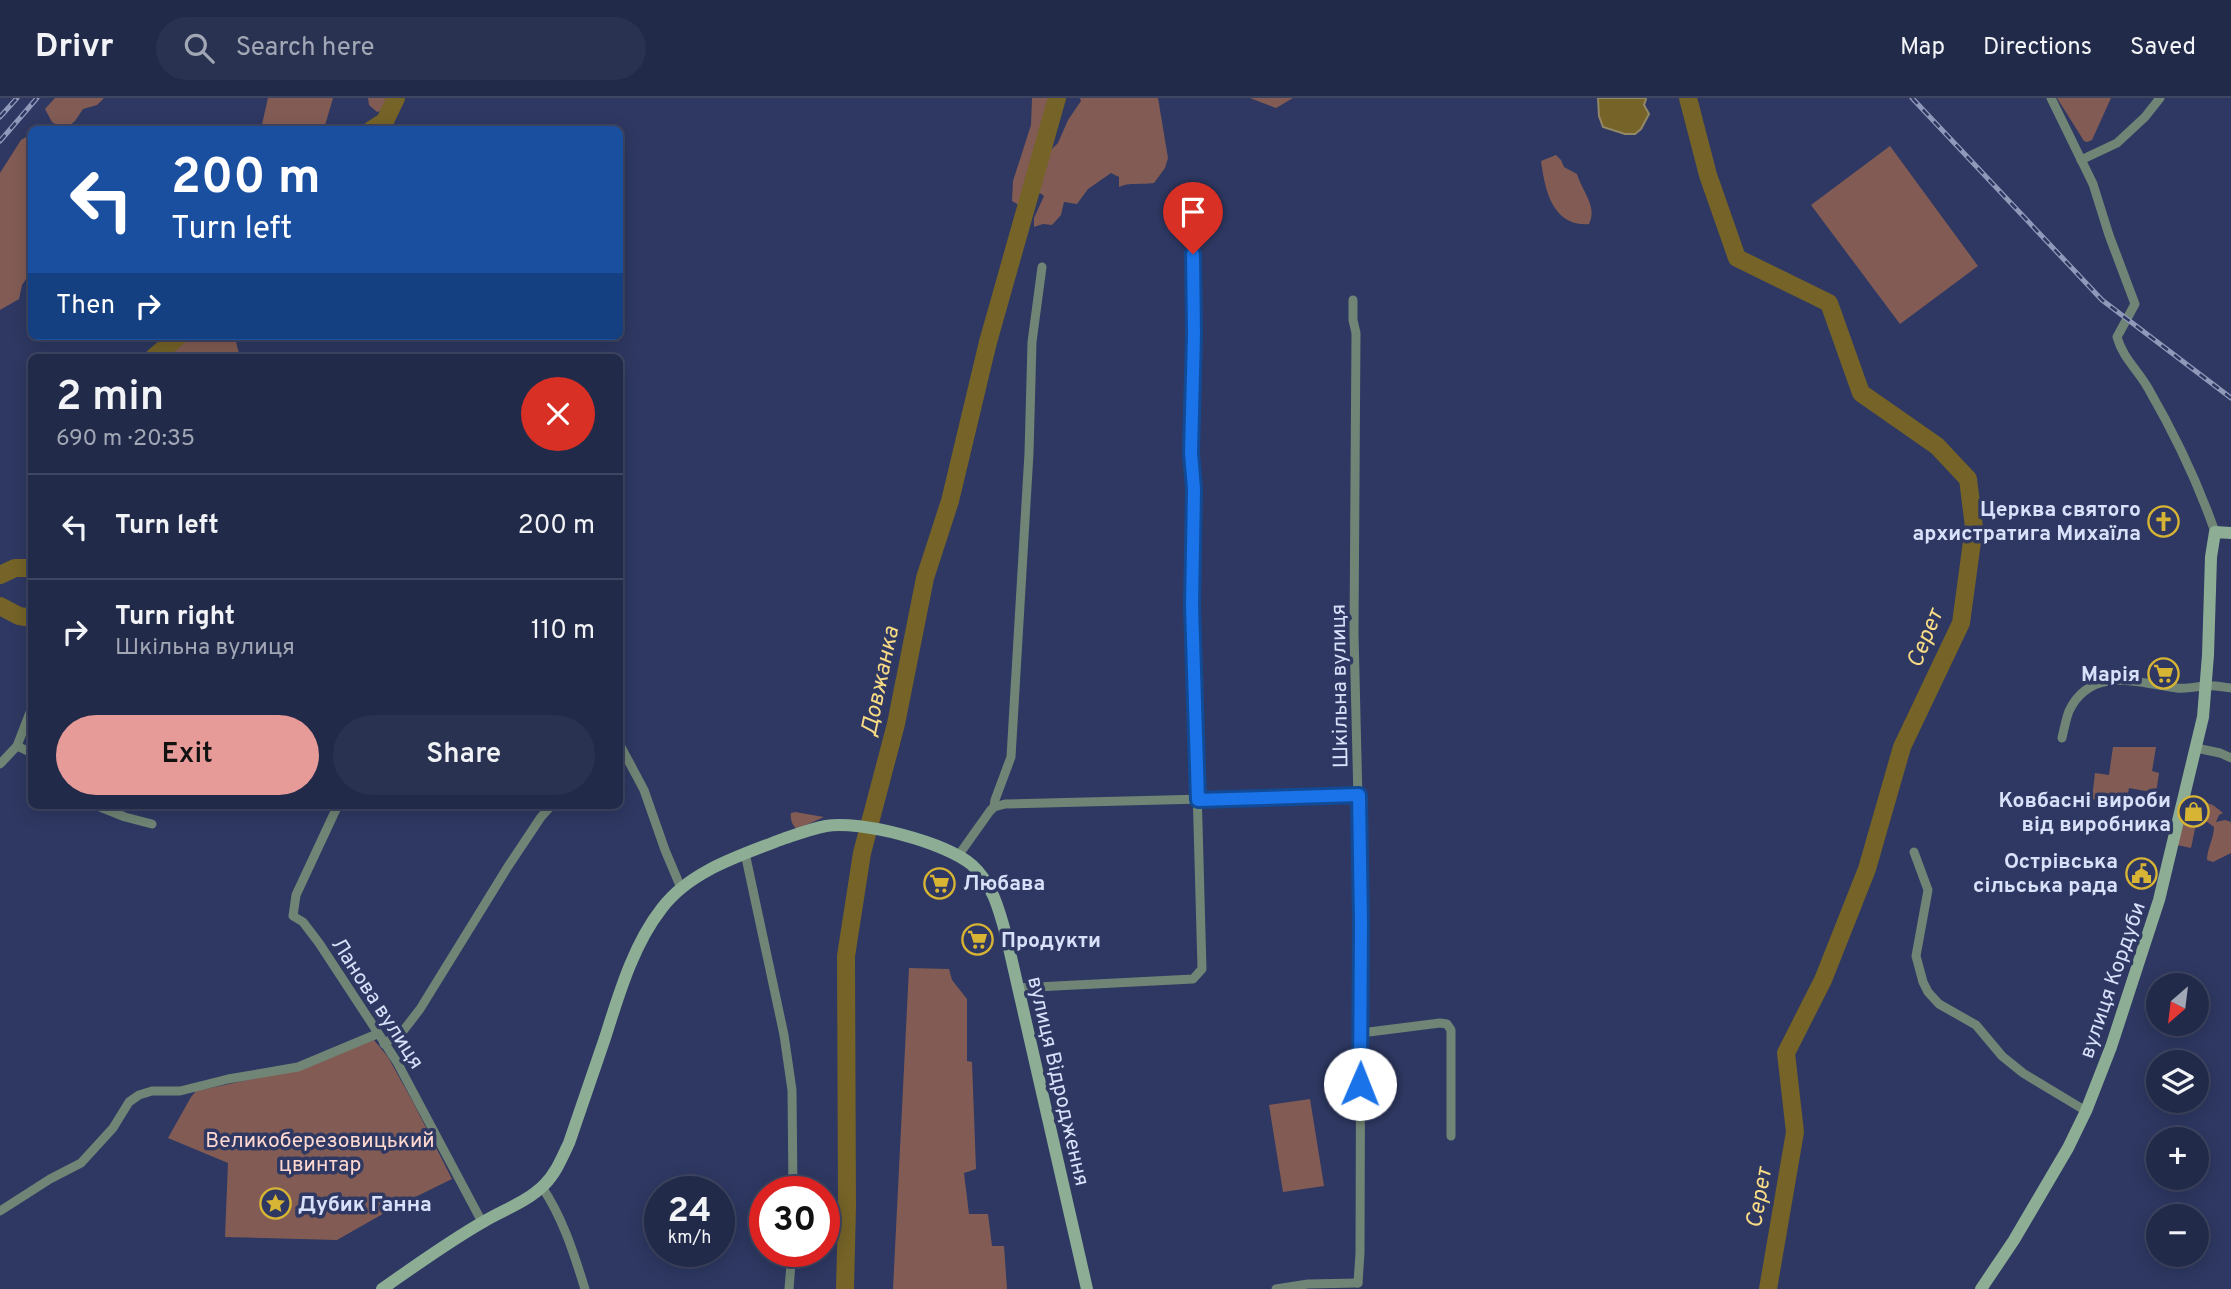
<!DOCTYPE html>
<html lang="en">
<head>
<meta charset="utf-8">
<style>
	:root { --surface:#222a4a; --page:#2a3251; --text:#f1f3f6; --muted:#a2a7b5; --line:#3f4662; --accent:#e69b98 }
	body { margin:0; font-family:Overpass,sans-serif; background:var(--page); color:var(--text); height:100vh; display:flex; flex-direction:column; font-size:26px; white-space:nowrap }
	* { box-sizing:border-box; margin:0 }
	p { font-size:23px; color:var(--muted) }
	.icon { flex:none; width:38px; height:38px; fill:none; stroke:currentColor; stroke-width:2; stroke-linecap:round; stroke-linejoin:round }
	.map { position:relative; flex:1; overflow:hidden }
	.panel { position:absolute; left:28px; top:256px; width:595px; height:455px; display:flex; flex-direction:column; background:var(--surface); border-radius:10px; box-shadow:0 4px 18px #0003,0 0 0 2px var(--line) }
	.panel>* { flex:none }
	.guide { position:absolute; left:28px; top:28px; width:595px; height:214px; border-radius:10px; box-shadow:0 4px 18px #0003,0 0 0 2px var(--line); background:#1a4fa0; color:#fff; overflow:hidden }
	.needle { width:46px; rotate:208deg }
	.tools { position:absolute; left:2146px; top:875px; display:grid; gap:14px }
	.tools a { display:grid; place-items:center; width:63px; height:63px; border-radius:50%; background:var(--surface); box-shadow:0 4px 18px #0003,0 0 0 2px var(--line); font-size:35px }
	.speed { position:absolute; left:644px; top:1078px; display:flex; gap:14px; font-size:35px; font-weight:700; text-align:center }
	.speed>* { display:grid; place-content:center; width:91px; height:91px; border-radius:50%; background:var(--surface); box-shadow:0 4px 18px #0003,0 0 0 2px var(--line); line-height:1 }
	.speed small { font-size:18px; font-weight:400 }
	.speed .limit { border:10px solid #d22; background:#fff; color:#111 }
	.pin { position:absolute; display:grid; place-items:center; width:60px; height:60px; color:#fff; margin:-72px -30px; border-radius:50% 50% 50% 0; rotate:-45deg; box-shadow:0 0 7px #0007 }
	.pin .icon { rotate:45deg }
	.me { position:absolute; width:77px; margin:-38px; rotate:1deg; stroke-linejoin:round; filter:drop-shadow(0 0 5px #0008) }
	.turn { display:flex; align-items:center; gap:24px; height:147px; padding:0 28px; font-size:32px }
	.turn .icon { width:91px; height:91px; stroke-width:2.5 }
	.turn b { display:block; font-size:49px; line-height:60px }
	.then { display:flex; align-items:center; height:66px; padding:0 28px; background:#0003; gap:14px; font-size:26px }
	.round { display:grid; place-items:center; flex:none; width:74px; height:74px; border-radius:37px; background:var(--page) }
	.summary { display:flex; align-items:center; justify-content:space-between; height:119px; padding:0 28px }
	h1 { font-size:42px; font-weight:600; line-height:52px }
	.button { display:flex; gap:14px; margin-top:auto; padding:14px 28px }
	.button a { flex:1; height:80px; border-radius:42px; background:var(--accent); color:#111; font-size:28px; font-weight:600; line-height:80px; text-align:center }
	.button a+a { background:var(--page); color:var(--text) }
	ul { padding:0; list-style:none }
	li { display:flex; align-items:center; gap:21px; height:105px; padding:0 28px; border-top:2px solid var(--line) }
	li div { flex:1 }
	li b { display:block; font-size:26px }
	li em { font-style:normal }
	header { display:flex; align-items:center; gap:42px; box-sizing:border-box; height:98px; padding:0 35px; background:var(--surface); border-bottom:2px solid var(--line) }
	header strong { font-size:33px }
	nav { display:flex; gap:38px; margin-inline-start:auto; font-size:24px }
	.search { width:490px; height:63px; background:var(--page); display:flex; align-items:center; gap:18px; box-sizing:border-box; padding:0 24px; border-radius:38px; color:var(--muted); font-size:26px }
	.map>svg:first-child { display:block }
	.green { fill:#825c54 }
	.water { fill:#756327; stroke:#938866; stroke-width:2 }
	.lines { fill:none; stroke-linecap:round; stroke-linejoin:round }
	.river { stroke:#756327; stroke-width:18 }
	.street { stroke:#708575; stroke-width:9 }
	.secondary { stroke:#8dae95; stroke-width:12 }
	.rail-casing { stroke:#9199ba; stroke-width:5 }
	.rail { stroke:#2e3862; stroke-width:2.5; stroke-dasharray:8; stroke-linecap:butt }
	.route-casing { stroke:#114b97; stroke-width:18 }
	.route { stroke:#1a73e8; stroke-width:12 }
	.labels { text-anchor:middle; stroke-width:7; stroke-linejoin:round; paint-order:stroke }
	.poi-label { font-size:21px; font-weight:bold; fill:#d8e0fa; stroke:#2e3862; text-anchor:end }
	.street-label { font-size:21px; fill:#d8e0fa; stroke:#2e3862 }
	.park-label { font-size:21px; fill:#ffd8d0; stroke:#2e3862 }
	.water-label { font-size:23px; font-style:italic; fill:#f7da83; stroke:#2e3862 }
</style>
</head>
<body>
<header>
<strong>Drivr</strong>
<div class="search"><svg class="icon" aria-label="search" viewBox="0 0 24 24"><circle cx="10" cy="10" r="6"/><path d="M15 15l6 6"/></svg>Search here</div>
<nav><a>Map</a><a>Directions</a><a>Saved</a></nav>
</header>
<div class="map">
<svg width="2231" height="1191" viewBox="0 0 2231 1191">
	<rect width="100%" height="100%" fill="#2e3862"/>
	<g class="green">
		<polygon points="55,0 104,0 97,7 83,11 75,23 64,32 52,24 45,11"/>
		<polygon points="268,0 333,0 324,31 261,31"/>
		<polygon points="368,0 391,0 384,12 377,14 369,7"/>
		<path d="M1032,0H1063L1049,54L1058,45L1068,22L1081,3L1080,0H1158L1168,60L1165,70L1154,85C1142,87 1129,84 1119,89V79L1111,75L1088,91L1077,106L1064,104L1061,117L1052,127L1043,126L1034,129V120L1044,98L1040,95L1022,109L1012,103L1013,83L1031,27Z"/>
		<polygon points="1250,0 1293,0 1276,10"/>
		<polygon points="2057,0 2111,0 2092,42 2087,44 2084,43"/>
		<polygon points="31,36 31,174 22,187 19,201 0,212 0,75 21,42"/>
		<polygon points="1890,48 1978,168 1900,226 1811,107"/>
		<path d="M1556,57L1561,62L1564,69L1577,76C1582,93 1598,109 1589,126C1553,129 1545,93 1541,63Z"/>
		<polygon points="190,238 243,238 236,244 240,259 217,259 214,257 209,259 155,259 158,255 185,243"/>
		<polygon points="2113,649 2156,649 2152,673 2159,675 2156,695 2129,690 2126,706 2092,701 2095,675 2109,677"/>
		<path d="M2201,703L2213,707L2223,715L2219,717L2216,724L2225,722L2231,724V755L2213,764L2207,762C2207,750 2214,741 2214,729L2206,723L2196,726L2191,750L2177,747L2184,721L2190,722C2187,713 2193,706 2201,703Z"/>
		<path d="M795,714L824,719L797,731C792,728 790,720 791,715Z"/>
		<polygon points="909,870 949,871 952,882 967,901 967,963 972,964 976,1071 964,1075 969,1116 988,1116 992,1148 1004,1148 1007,1191 893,1191"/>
		<polygon points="374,942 388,959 414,1006 452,1081 395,1109 337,1142 225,1139 228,1065 168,1040 191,999 196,993 304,970"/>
		<polygon points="1310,1001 1324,1088 1283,1094 1269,1007"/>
	</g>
	<polygon class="water" points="1598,0 1645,0 1646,1 1644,7 1649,16 1641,31 1635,36 1625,36 1603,29 1599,18"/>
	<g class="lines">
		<g class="river">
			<polyline points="1688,0 1708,77 1737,160 1829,205 1861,295 1937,348 1968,381 1974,429 1961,525 1902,649 1867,771 1823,882 1786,955 1795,1034 1768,1191"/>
			<polyline points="371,32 385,23 396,0"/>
			<polyline points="154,259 179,238"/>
			<polyline points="0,477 15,470 32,470"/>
			<polyline points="0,508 19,518 32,520"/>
			<polyline points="845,1191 847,1109 846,858 862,755 896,626 925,480 950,403 988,244 1057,0"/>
		</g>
		<g class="street">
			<path d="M2051,0L2093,86L2109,137L2135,206L2117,239C2123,260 2137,271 2148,290C2174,335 2198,385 2215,434"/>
			<polyline points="2081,62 2117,45 2145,19 2160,0"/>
			<polyline points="1353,202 1353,222 1356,235 1354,536 1361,826 1360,1155 1358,1185"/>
			<path d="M2062,640C2064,631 2066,621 2069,613C2091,567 2138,585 2177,590C2186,591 2195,589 2204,588C2213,587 2222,589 2231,590"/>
			<polyline points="620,647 644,692 665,752 681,790"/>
			<polyline points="17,648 32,655"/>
			<polyline points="2196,650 2220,655 2231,660"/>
			<polyline points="0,666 17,648 32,609"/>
			<polyline points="95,707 125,719 152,726"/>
			<polyline points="338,707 296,797 293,818 303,824 319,845 397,964 482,1124"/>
			<polyline points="994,709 995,702 1011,659 1029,355 1032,244 1042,169"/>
			<polyline points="1914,754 1928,792 1916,858 1923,884 1928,894 1939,906 1976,927 2002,958 2023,975 2086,1013"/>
			<polyline points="745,755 784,937 792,992 793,1094"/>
			<polyline points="958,758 990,713 994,709 1005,706 1359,697"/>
			<polyline points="1017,890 1193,881 1202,871 1192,508 1194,391 1191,355 1192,317 1194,236 1192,129"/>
			<polyline points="1361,935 1440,925 1447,926 1451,932 1451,1038"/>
			<polyline points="384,946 403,933 420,911 507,770 541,719 552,707"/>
			<path d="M542,1089C563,1120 574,1156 585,1191"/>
			<polyline points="0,1113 50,1081 81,1065 113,1030 129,1004 139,997 152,993 180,993 228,981 298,969 377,936"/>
			<polyline points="789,1191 792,1153"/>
			<polyline points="1276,1191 1308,1186 1358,1185"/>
		</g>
		<g class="secondary">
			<path d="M382,1191C415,1168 448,1144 483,1124C503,1112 527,1104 544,1087C556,1075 562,1060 569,1045C581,1010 593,975 605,940C619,896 633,847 662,810C690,773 739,758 780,742C795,737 810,731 826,728C860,722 945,744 972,767C992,785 999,811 1006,837L1087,1191"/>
			<polyline points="1981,1191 2014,1142 2068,1050 2086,1013 2111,949 2159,802 2203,619 2208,557 2211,459 2215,434 2231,435"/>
		</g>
		<defs>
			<g id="rail">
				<polyline points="1912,0 2102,202 2231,300"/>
				<polyline points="0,19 17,0"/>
				<polyline points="0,43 37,0"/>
			</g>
		</defs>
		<use href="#rail" class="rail-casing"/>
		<use href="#rail" class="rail"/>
	</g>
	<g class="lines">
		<defs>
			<polyline id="route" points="1193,156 1194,236 1191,355 1194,391 1192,508 1198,702 1359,697 1361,826 1360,986"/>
		</defs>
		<use href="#route" class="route-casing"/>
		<use href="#route" class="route"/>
	</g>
	<defs>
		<symbol id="church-ring" viewBox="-11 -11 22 22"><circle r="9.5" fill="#2e3862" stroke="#d8b434" stroke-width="1.5"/><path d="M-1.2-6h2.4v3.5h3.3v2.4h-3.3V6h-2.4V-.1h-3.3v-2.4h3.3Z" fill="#d8b434"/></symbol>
		<symbol id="supermarket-ring" viewBox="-11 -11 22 22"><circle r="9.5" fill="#2e3862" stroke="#d8b434" stroke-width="1.5"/><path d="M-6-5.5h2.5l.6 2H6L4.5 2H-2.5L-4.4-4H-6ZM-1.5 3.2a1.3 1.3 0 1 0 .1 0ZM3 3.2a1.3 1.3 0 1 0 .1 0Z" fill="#d8b434"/></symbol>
		<symbol id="shop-ring" viewBox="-11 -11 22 22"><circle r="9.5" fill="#2e3862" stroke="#d8b434" stroke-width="1.5"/><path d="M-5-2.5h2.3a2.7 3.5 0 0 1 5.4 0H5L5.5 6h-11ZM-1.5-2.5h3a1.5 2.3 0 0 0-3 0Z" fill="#d8b434"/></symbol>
		<symbol id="civic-ring" viewBox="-11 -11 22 22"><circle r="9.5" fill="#2e3862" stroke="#d8b434" stroke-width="1.5"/><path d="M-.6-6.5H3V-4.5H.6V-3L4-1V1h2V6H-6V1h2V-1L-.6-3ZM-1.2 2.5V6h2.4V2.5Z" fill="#d8b434"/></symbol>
		<symbol id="sight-ring" viewBox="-11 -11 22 22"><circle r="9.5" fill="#2e3862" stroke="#d8b434" stroke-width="1.5"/><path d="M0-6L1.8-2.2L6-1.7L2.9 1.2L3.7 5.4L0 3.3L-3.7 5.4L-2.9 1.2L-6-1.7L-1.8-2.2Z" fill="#d8b434"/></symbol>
	</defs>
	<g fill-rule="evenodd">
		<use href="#church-ring" x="2146" y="406" width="35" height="35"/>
		<use href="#supermarket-ring" x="2146" y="558" width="35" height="35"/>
		<use href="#shop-ring" x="2176" y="696" width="35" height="35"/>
		<use href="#civic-ring" x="2124" y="758" width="35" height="35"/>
		<use href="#supermarket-ring" x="922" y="768" width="35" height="35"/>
		<use href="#supermarket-ring" x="960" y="824" width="35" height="35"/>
		<use href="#sight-ring" x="258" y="1088" width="35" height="35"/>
	</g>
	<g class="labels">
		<g class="poi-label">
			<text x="2141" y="418">Церква святого<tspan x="2141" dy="24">архистратига Михаїла</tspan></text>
			<text x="2140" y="583">Марія</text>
			<text x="2171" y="709">Ковбасні вироби<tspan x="2171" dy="24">від виробника</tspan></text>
			<text x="2118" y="770">Острівська<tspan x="2118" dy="24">сільська рада</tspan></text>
			<text x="963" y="792" text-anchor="start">Любава</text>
			<text x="1001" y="849" text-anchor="start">Продукти</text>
			<text x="298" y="1113" text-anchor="start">Дубик Ганна</text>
		</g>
		<g class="street-label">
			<text transform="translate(1339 588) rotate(-91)" y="7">Шкільна вулиця</text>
			<text transform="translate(2112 882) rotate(-71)" y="7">вулиця Кордуби</text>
			<text transform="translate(378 905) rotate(57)" y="7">Ланова вулиця</text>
			<text transform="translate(1059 983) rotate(77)" y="7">вулиця Відродження</text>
		</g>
		<g class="park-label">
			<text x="320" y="1049">Великоберезовицький<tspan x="320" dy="24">цвинтар</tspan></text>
		</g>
		<g class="water-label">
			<text transform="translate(1924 540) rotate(-68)" y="8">Серет</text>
			<text transform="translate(879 583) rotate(-78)" y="8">Довжанка</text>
			<text transform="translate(1758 1100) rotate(-80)" y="8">Серет</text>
		</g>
	</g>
</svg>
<div class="tools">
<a><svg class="needle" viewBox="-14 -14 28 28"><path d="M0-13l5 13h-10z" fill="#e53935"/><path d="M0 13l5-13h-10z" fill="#a2a7b5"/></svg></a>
<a><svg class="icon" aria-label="layers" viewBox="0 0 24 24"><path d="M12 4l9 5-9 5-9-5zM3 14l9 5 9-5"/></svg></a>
<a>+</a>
<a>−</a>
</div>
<div class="speed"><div>24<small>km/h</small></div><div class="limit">30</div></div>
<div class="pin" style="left:1193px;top:156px;background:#d93025"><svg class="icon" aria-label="arrive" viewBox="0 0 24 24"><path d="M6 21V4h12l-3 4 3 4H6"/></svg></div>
<svg class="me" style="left:1360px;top:986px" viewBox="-20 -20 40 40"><circle r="19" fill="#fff"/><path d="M0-13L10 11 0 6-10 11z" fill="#1a73e8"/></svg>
<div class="guide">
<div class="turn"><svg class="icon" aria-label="left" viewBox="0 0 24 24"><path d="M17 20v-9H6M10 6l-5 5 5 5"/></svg><div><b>200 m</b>Turn left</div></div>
<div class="then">Then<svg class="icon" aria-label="right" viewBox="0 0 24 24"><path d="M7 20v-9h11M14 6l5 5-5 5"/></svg></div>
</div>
<section class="panel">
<div class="summary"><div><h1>2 min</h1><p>690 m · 20:35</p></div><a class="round" style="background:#d93025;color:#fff"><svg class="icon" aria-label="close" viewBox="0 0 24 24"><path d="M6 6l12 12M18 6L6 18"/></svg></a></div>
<ul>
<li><svg class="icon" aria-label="left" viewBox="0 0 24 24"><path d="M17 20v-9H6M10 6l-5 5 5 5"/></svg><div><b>Turn left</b></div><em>200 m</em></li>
<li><svg class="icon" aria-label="right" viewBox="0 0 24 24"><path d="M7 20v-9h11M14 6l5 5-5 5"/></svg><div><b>Turn right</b><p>Шкільна вулиця</p></div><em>110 m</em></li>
</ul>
<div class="button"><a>Exit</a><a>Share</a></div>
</section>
</div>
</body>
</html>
